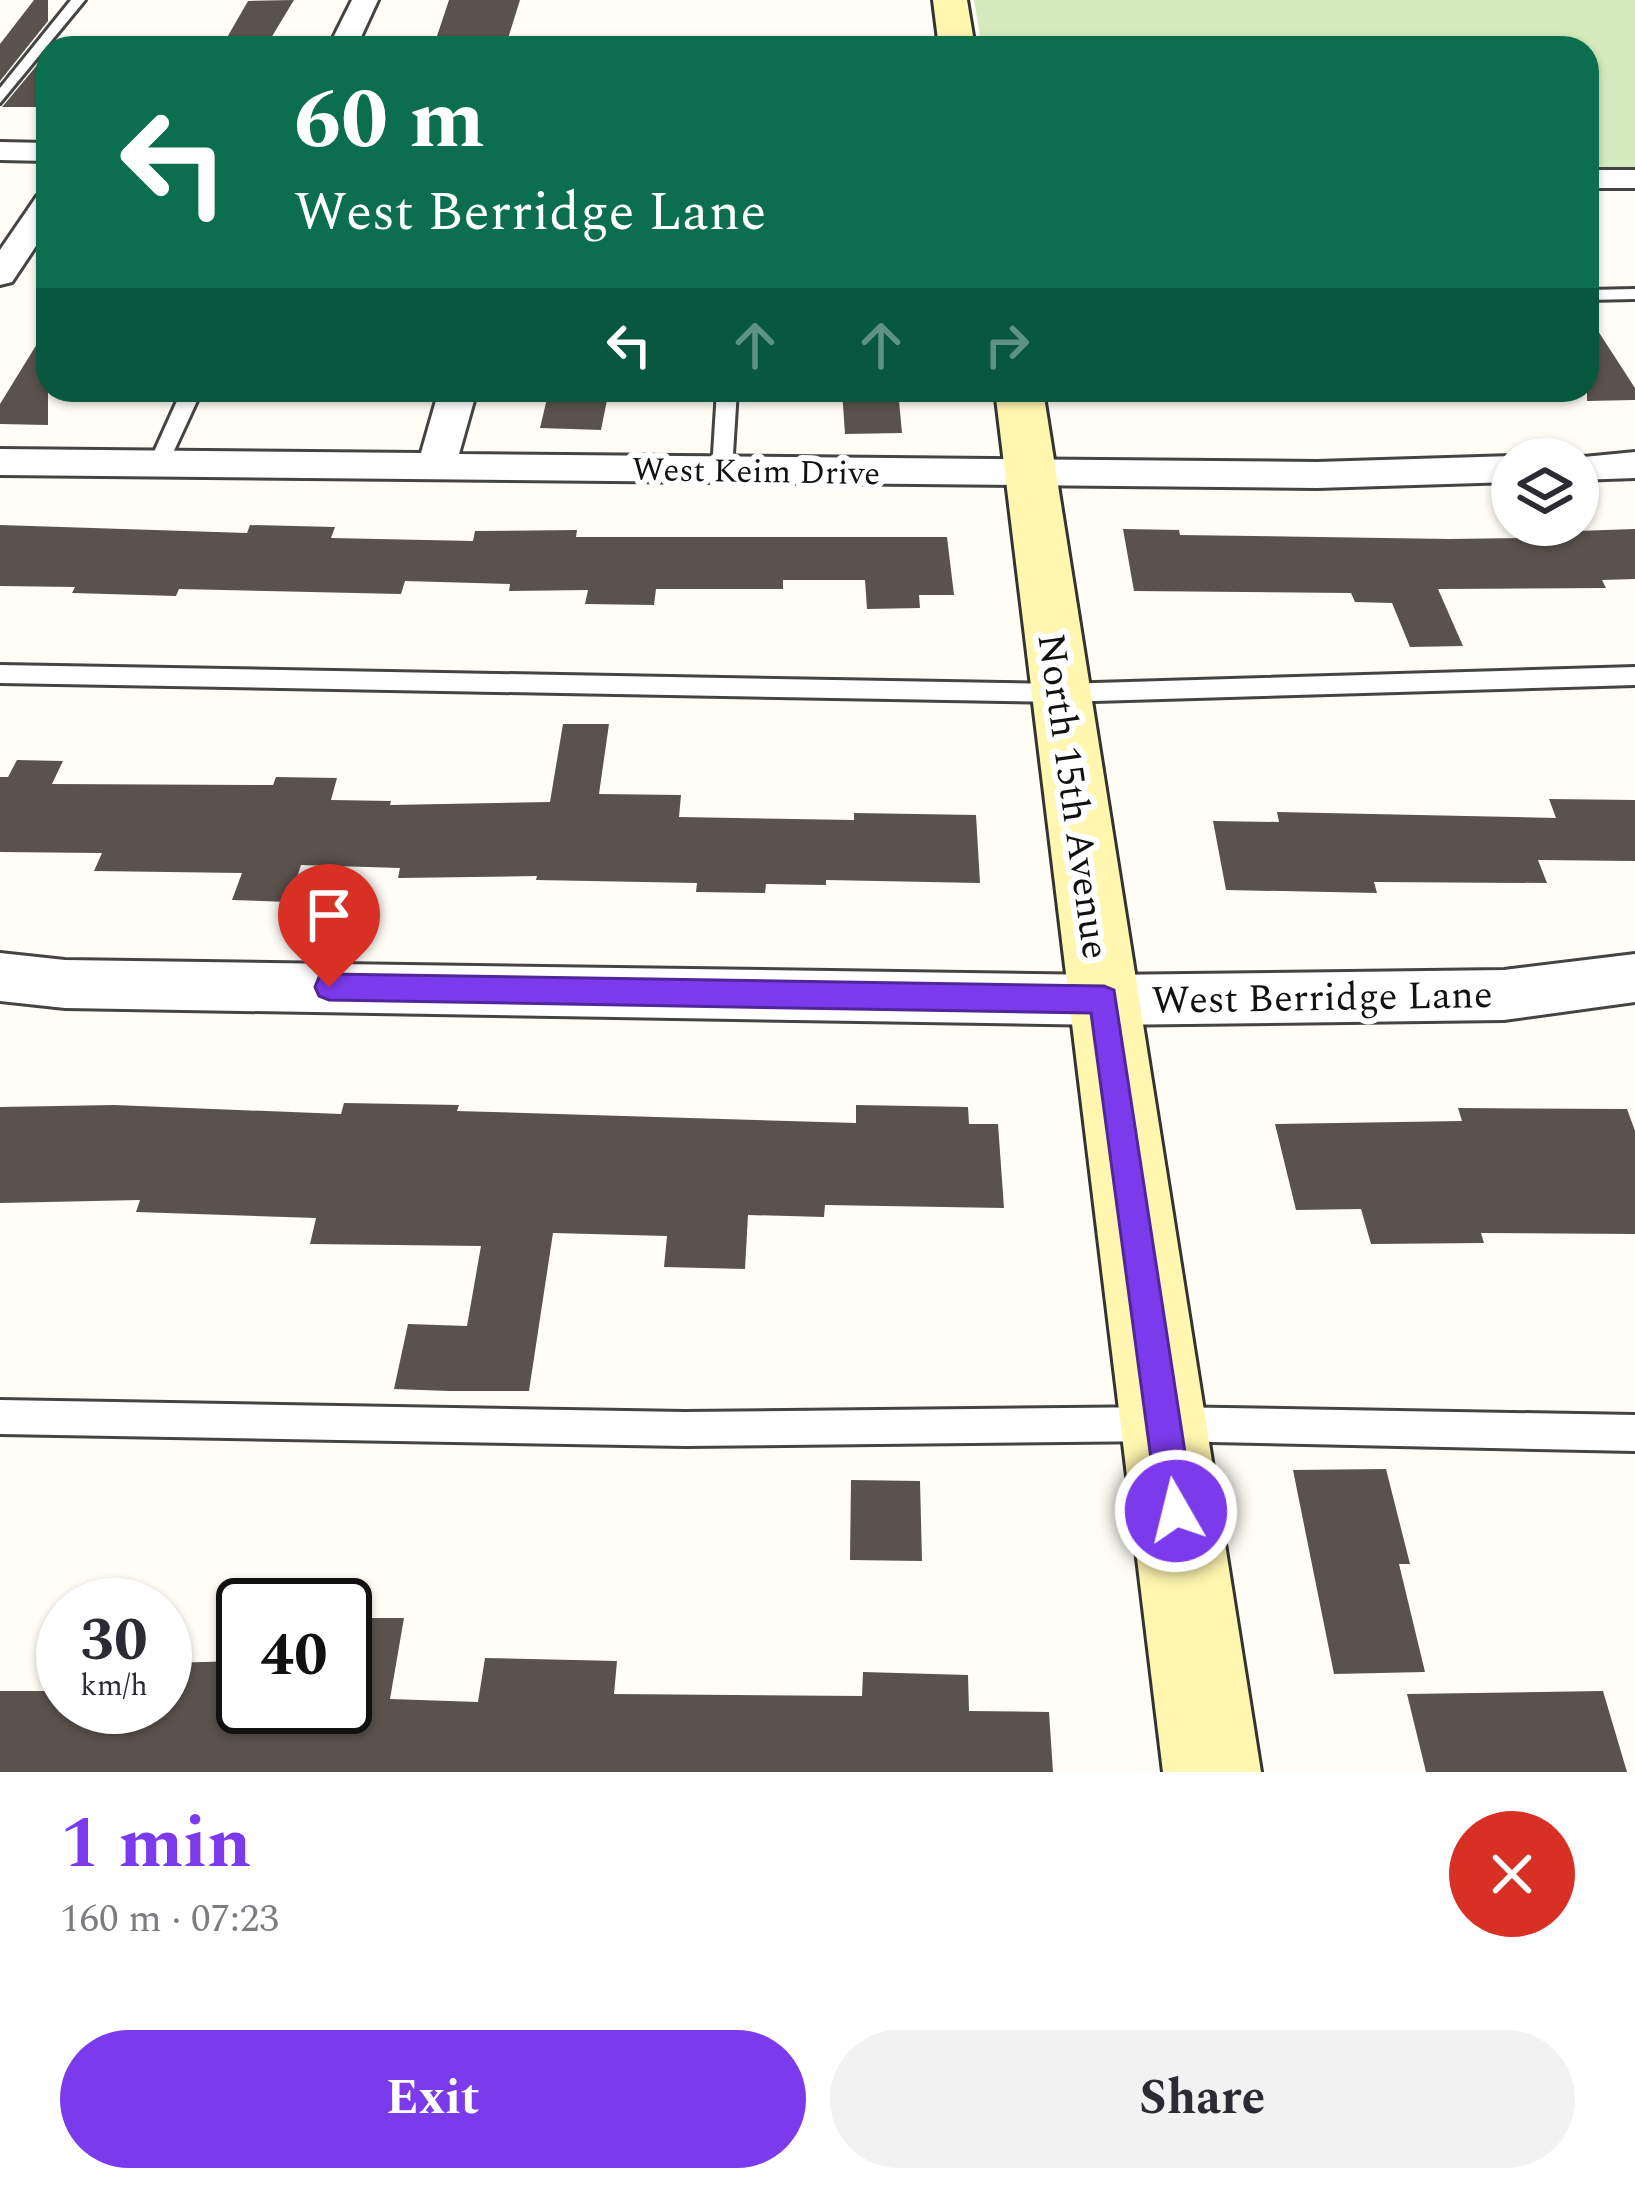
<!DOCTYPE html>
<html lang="en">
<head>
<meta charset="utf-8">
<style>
	:root { --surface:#fff; --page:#f2f2f3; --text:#2b2b33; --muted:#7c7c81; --accent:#7c3aed }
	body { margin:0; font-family:Spectral,serif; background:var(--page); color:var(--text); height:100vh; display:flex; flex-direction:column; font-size:45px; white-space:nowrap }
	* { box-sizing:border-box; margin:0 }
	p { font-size:39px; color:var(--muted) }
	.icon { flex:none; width:66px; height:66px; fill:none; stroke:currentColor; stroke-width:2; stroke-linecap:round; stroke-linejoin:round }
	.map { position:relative; height:1772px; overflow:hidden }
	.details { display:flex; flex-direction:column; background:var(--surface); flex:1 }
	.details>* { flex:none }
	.banner { position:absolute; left:36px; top:36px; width:1563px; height:366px; border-radius:36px; box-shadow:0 3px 9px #0004; background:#0b6e4f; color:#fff; overflow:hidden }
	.controls { position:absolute; left:1491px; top:438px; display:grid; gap:24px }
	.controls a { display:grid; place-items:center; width:108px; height:108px; border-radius:50%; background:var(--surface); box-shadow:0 3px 9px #0004; font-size:60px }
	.speed { position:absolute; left:36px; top:1578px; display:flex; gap:24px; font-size:60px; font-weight:700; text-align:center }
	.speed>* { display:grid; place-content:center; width:156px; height:156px; border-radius:50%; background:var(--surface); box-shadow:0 3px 9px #0004; line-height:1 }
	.speed small { font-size:30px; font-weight:400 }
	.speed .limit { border:6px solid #111; border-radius:18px; background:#fff; color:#111 }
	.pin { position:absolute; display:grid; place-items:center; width:102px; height:102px; color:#fff; margin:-123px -51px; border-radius:50% 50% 50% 0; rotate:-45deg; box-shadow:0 0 12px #0007 }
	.pin .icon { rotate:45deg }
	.me { position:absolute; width:132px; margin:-66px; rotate:352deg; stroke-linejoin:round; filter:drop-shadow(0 0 9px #0008) }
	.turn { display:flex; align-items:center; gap:42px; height:252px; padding:0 60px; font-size:54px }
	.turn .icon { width:156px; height:156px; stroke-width:2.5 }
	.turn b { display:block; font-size:84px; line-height:102px }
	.lanes { display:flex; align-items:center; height:114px; padding:0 60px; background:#0003; justify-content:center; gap:60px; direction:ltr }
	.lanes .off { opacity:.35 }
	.round { display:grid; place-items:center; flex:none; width:126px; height:126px; border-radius:63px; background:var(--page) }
	.overview { display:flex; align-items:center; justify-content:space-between; height:204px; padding:0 60px }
	h1 { font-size:72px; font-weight:700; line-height:90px; color:var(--accent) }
	.cta { display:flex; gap:24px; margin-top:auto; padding:24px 60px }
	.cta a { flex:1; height:138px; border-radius:72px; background:var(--accent); color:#fff; font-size:48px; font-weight:700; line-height:138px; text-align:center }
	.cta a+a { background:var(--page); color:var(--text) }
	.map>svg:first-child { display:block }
	.green { fill:#d5ebbd }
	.building { fill:#5a524d }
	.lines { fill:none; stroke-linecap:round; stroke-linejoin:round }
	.lane-casing { stroke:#444; stroke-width:6 }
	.street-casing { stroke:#444; stroke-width:6 }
	.secondary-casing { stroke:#333; stroke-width:6 }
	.lane { fill:#fff; fill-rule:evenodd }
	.street { fill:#fff; fill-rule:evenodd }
	.secondary { fill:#fff6b0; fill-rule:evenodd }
	.route { fill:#7c3aed; stroke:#51269a; stroke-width:3 }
	.labels { text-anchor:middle; stroke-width:12; stroke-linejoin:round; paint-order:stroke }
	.far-street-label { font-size:33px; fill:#111; stroke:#fff }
	.street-label { font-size:39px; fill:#111; stroke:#fff }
</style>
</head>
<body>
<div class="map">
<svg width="1635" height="1772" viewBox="0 0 1635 1772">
	<rect width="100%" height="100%" fill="#fffdf5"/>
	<polygon class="green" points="974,0 1635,0 1635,170 1587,170 1587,48 982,48"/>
	<g class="building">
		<polygon points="34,0 48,0 48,21 0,81 0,44"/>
		<polygon points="294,0 265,48 221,48 248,1"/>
		<polygon points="449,0 520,0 505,48 433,48"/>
		<polygon points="48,52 48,107 2,107 3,106"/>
		<polygon points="1587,314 1635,388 1635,400 1587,401"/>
		<polygon points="48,326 48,425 0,424 0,404"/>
		<polygon points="549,390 609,390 601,430 540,428"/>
		<polygon points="842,390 898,390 902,433 845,434"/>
		<polygon points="0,525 247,533 250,525 335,527 331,538 473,541 475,531 577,530 576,537 947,537 954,595 919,595 920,608 867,609 865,580 783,580 783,589 656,589 654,605 585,604 588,590 509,591 510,584 405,581 401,594 179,589 176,596 72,593 75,587 0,586"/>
		<polygon points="1573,526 1576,531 1635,529 1635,579 1602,580 1606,588 1438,589 1463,646 1410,647 1392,603 1355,602 1351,593 1134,591 1123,529 1179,530 1180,535 1449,539 1522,538 1516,527"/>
		<polygon points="563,724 609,724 599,794 681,795 679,817 854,820 854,813 976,815 980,883 826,880 826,885 766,884 765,893 696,892 697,883 536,880 537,876 398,878 400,868 301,865 289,902 232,900 242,873 94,871 102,853 0,852 0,777 8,777 17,760 63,761 52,784 273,785 276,777 337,778 331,800 391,801 390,805 550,802"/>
		<polygon points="1549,799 1635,800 1635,861 1538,860 1547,883 1374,882 1377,893 1226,890 1213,821 1279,822 1277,812 1556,818"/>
		<polygon points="344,1103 459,1105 457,1111 856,1123 856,1105 968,1107 969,1124 998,1124 1004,1208 825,1205 824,1217 748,1215 745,1269 664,1267 667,1236 553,1233 529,1391 449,1391 394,1389 408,1324 467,1326 481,1246 310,1244 316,1218 136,1212 140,1200 0,1203 0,1107 114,1105 341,1114"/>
		<polygon points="1458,1108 1627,1109 1635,1131 1635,1234 1481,1233 1484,1243 1371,1244 1361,1209 1296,1210 1275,1124 1462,1121"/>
		<polygon points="1386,1469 1410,1564 1399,1564 1425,1672 1334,1674 1293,1470"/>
		<polygon points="851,1480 920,1481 922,1561 850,1560"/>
		<polygon points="351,1618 404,1618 390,1699 478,1702 485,1658 617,1661 614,1694 862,1696 863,1672 968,1675 969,1711 1049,1712 1053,1772 0,1772 0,1691 63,1691 63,1707 165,1707 165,1663 243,1661 243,1707 345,1707 345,1649"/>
		<polygon points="1603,1691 1627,1772 1426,1772 1407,1694"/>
	</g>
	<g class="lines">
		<defs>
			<g id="lane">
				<polygon points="71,0 85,0 0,103 0,88"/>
				<polygon points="1635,289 1635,299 1587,300 1587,290"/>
				<polygon points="182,390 202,390 166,468 152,468 149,463"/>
				<polygon points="717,390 737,390 732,470 722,477 712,470"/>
				<polygon points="0,665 1061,684 1635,667 1635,685 1061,702 0,683"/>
				<polygon points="0,1400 685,1412 1164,1407 1635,1415 1635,1451 1164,1441 685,1446 0,1434"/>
			</g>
			<g id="street">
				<polygon points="352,0 378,0 356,48 328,48"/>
				<polygon points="0,142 48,143 48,161 0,160"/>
				<rect x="1587" y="170" width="48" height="18"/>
				<polygon points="48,193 48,228 12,282 0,285 0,250 37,196"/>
				<polygon points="439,390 477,390 459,454 1317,462 1512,456 1523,459 1512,459 1512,482 1317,488 0,475 0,449 421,453"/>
				<polygon points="1635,452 1635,478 1578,480 1578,459 1563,459"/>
				<polygon points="0,953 65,960 1104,975 1504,970 1635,954 1635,1002 1504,1020 1104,1025 65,1008 0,1001"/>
			</g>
			<g id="secondary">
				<polygon points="933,0 967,0 975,48 939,48"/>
				<polygon points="995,390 1043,390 1261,1772 1163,1772"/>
			</g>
		</defs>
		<use href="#lane" class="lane-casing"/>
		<use href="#street" class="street-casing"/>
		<use href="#secondary" class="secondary-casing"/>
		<use href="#lane" class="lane"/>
		<use href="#street" class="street"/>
		<use href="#secondary" class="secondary"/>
	</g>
	<polygon class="route" points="329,974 1104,986 1114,990 1194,1511 1189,1524 1176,1529 1163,1524 1158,1511 1091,1013 329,1000 319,996 315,987 319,977"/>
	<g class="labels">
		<g class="far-street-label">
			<text transform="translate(756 470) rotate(1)" y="12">West Keim Drive</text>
		</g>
		<g class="street-label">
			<text transform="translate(1075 796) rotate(82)" y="14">North 15th Avenue</text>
			<text transform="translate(1322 996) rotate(-1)" y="14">West Berridge Lane</text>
		</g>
	</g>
</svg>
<div class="controls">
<a><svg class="icon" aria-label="layers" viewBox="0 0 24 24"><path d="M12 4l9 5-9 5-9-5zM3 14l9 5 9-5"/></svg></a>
</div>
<div class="speed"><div>30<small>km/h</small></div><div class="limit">40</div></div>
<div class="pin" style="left:329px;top:987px;background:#d93025"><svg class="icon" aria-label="arrive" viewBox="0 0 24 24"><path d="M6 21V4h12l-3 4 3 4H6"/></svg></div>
<svg class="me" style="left:1176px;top:1511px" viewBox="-20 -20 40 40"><circle r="17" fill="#7c3aed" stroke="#fff" stroke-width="3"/><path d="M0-11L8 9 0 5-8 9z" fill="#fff"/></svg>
<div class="banner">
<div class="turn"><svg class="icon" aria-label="left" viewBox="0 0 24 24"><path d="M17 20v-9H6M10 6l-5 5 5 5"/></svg><div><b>60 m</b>West Berridge Lane</div></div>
<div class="lanes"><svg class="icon" aria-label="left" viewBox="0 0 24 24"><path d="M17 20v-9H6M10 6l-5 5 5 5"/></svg><svg class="icon off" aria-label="ahead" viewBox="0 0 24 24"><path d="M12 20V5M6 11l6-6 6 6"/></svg><svg class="icon off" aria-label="ahead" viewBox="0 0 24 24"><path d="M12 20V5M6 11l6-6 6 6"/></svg><svg class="icon off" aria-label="right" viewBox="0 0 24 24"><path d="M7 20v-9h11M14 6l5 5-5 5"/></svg></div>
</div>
</div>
<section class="details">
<div class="overview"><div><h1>1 min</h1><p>160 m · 07:23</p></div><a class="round" style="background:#d93025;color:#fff"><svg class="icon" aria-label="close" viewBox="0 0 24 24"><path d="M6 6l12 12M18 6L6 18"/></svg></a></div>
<div class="cta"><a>Exit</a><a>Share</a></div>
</section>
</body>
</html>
